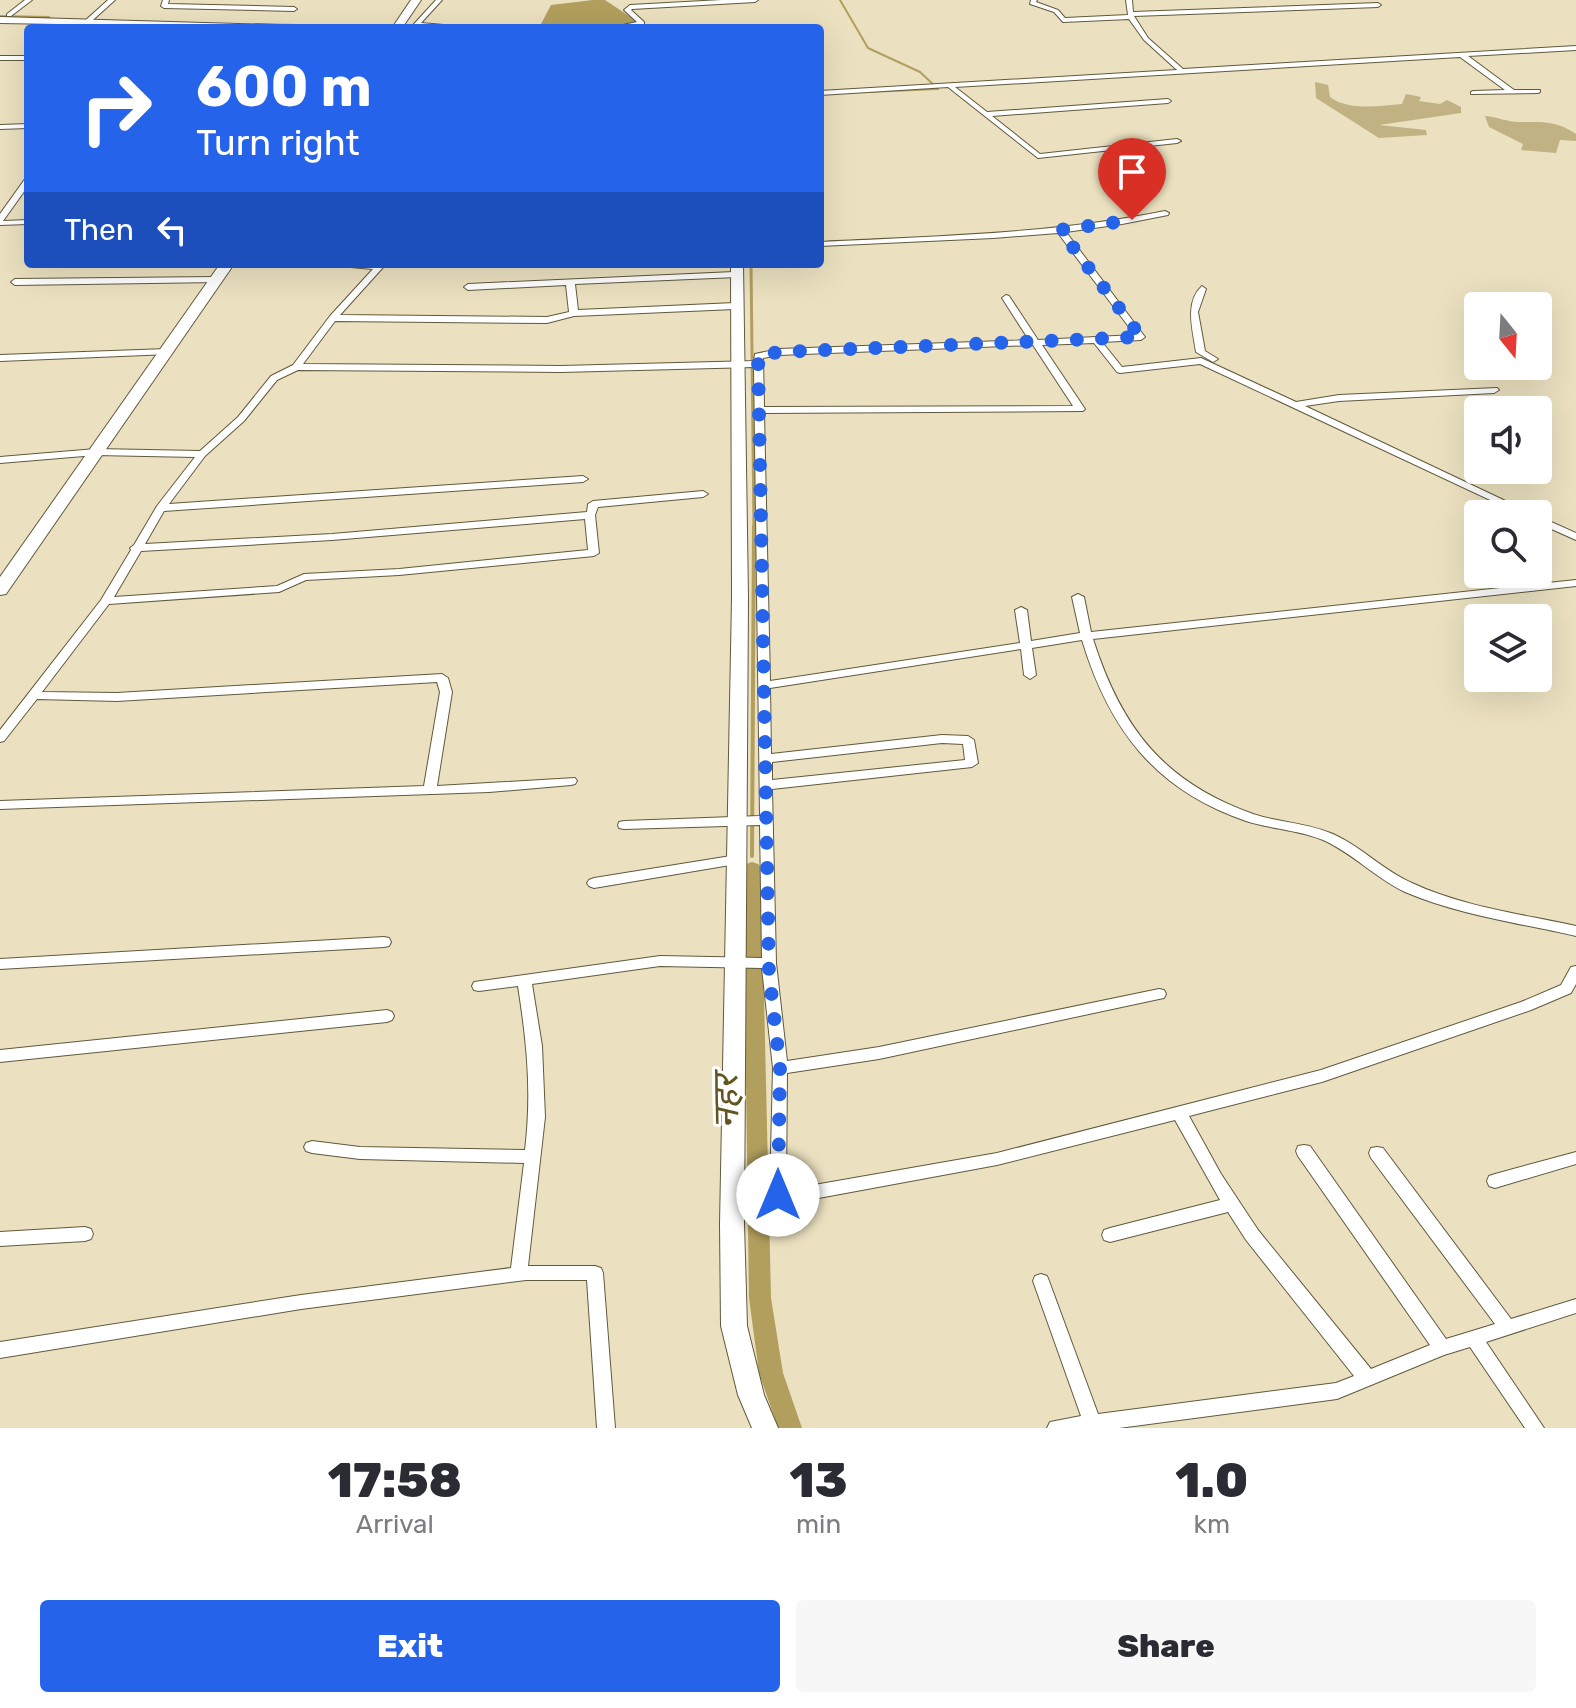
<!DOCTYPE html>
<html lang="en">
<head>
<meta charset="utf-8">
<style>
	:root { --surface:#fff; --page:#f7f7f7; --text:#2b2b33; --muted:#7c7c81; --accent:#2563eb }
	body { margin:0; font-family:Rubik,"Noto Sans Devanagari",sans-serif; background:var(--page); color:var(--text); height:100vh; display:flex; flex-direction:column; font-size:30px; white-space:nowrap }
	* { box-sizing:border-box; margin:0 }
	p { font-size:26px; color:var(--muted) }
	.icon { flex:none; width:44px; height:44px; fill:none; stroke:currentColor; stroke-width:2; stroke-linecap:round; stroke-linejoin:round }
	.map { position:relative; height:1428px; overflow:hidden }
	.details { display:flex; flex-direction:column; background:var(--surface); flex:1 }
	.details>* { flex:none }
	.top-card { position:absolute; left:24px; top:24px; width:800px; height:244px; border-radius:8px; box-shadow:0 8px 32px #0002; background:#2563eb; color:#fff; overflow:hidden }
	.needle { width:52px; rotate:162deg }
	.fabs { position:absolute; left:1464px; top:292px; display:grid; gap:16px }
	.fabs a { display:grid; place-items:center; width:88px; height:88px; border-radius:8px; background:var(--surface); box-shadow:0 8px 32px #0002; font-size:40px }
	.pin { position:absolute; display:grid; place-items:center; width:68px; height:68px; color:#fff; margin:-82px -34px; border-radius:50% 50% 50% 0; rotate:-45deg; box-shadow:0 0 8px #0007 }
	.pin .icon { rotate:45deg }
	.me { position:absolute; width:88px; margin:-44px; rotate:0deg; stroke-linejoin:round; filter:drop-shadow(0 0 6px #0008) }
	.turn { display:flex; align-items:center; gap:28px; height:168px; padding:0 40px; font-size:36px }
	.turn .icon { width:104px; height:104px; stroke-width:2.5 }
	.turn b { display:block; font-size:56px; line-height:68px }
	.then { display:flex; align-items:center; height:76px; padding:0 40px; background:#0003; gap:16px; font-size:30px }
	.eta { display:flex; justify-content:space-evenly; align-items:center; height:136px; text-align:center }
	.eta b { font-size:48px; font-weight:800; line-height:56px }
	.action { display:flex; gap:16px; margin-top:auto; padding:16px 40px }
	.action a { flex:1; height:92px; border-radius:8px; background:var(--accent); color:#fff; font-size:32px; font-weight:800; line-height:92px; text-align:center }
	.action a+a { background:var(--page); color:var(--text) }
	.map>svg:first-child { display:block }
	.green { fill:#c0b282 }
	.water { fill:#b29f5d }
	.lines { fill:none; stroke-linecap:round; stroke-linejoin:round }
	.stream-far2 { stroke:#b29f5d; stroke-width:2 }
	.stream-far1 { stroke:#b29f5d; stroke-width:3 }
	.stream { stroke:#b29f5d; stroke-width:4 }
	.canal { fill:#b29f5d; fill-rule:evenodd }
	.street-casing { stroke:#61593c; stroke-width:2 }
	.secondary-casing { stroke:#61593c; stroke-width:2 }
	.primary-casing { stroke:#61593c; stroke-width:2 }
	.street { fill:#fff; fill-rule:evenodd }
	.secondary { fill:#fff; fill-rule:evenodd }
	.primary { fill:#fff; fill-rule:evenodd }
	.route { stroke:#2563eb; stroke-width:14; stroke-dasharray:0 25.2 }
	.labels { text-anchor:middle; stroke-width:6; stroke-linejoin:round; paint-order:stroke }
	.near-water-label { font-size:36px; font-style:italic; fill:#635522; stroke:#fff }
</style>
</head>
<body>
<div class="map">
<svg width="1576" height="1428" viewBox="0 0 1576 1428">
	<rect width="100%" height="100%" fill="#ebe1c0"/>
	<g class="green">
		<path d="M1315,82L1328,85L1330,97C1348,111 1380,106 1402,104L1406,94L1421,97L1419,101L1440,104L1447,100L1461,107V113L1379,125L1426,130L1427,135L1379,138L1316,98Z"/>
		<path d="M1485,116C1497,117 1508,122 1518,122C1541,122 1556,120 1576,134V141L1560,140L1556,153L1521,150L1523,144L1489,127Z"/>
	</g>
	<path class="water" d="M593,0H605L635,20V24C607,28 568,35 541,24L551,5Z"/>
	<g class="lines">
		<g class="stream-far2">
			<polyline points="840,0 868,48 920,72 936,87"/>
			<polyline points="866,92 938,89"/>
		</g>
		<polyline class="stream-far1" points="751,264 754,528"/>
		<polyline class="stream" points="752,856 754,526"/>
		<g class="canal">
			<polygon points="0,15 49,16 53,19 49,22 0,19"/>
			<polygon points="256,23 339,25 343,28 253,28 253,24"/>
			<polygon points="752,862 758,864 761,868 771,1298 783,1373 802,1428 778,1428 759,1373 749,1298 743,868 746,864"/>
		</g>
		<defs>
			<g id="street">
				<polygon points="25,0 32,0 11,16 7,16 7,14"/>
				<polygon points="108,0 115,0 84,28 77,28"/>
				<polygon points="163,0 169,0 168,4 294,7 297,9 294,11 164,8 161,6"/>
				<polygon points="436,0 442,0 421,23 455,26 458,28 414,26 414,24"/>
				<polygon points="722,0 758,0 755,2 632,9 631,10 644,22 644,24 609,28 637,22 624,10 630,5"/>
				<polygon points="1031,0 1037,0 1036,2 1058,10 1065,18 1128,15 1126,0 1132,0 1133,12 1378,3 1381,5 1378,7 1134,16 1148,38 1183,69 1576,46 1576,50 1468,56 1514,90 1540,90 1540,92 1538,93 1471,94 1471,92 1473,91 1505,90 1460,57 955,87 987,112 1168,99 1171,101 1168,103 992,116 1040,154 1177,139 1181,141 1177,143 1038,158 948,87 820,95 820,91 1177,70 1144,40 1129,19 1063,22 1054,12 1030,4"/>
				<rect x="0" y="56" width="28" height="4"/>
				<polygon points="28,124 28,128 0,129 0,125"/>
				<polygon points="25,179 28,179 28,186 3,221 28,220 28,224 0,225 0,214"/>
				<path d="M1165,211L1169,213L1168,215L1122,224L1066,232L1145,337L1141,340L1102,342L1122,367L1201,358L1296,402L1339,395L1497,388L1499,390L1494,393L1339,401L1305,406L1533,514H1520L1200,364L1120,373L1117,372L1094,343L1042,345L1085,409L1083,411L764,413L770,681L1020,643L1015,610L1021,607L1027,610L1031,641L1080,633L1072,597L1078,594L1084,597L1091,632L1576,580V586L1093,639C1121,727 1163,782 1253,814C1280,823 1309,823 1335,835C1363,848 1384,871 1412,883C1463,907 1522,914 1576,926V936C1519,923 1459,915 1405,892C1375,878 1353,853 1323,840C1299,830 1271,829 1246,821C1155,790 1109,729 1082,640L1032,648L1036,675L1030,679L1024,675L1021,649L770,688L771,754L942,735L968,736L974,740L978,763L972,767L772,789L776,963L787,1061L879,1047L1159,989L1164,990L1166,994L1164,998L1159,999L879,1059L787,1073L786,1188H797L997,1153L1321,1070L1521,1002L1561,985L1571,967L1576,966V984L1571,993L1531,1010L1322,1082L1189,1116L1221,1174L1258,1230L1371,1369L1430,1345L1298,1156L1296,1151L1298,1146L1304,1145L1310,1146L1446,1339L1495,1324L1371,1158L1369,1153L1371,1148L1377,1147L1383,1148L1511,1319L1576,1299V1313L1486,1342L1544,1428H1525L1470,1347L1444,1355L1337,1399L1119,1428H1047L1050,1422L1081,1416L1033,1281L1035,1276L1041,1274L1047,1276L1049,1281L1098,1414L1336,1383L1354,1376L1246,1240L1228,1212L1110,1242L1104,1240L1102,1235L1104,1230L1110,1228L1220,1200L1175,1120L997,1165L797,1202H778L772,1200L770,1195L773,1068L762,968L660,966L532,984L542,1046L545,1117L528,1266H595L601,1268L603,1273L615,1428H597L587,1280H526L301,1309L0,1358V1342L301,1295L511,1268L524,1163L360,1159L312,1153L306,1151L304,1147L306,1143L312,1141L360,1147L525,1150C532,1093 527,1043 518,986L479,991L474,990L472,986L474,982L660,956L762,958L760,825L624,829L619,828L618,825L619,822L624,821L760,816L754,367L561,372L298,370L277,380L244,421L205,456L169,504L583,476L588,479L583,482L164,511L145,544L332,534L587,512L588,504L593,501L703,491L708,494L703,497L598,507L595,515L599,553L594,556L399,575L306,580L279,592L109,604L42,692L117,693L442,674L448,678L452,692L437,786L575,778L577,781L575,784L571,785L489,792L0,809V801L424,786L440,692L437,682L117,701L37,699L4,741L0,742V730L101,600L131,550L130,548L134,545L157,506L195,457L96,455L0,463V457L96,449L200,451L238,417L271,376L293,365L330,316L373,269L339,266L335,264H386L340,315L547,317L569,312L566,285L468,290L464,287L468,284L734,272L738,275L737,277L575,284L578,310L735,303L739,306L735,309L574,316L547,323L335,321L303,364L561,366L754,361L755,354L779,349L1029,340L1002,298L1006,295L1009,296L1038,340L1135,335L1058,233L993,238L820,246V242C936,236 1051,234 1165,211ZM1033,345L1073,406L764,407L763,358L779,355ZM585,519L588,550L399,569L304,574L277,586L114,597L141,551L332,540ZM942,743L963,744L965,760L772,780V762Z"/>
				<polygon points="216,277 219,278 219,282 15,285 11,282 15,279"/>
				<path d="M1202,286L1206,289L1198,312L1205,351L1218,359L1213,362L1196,352C1193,331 1184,302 1202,286Z"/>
				<polygon points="167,349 172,352 170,354 0,361 0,355"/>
				<polygon points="1538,516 1576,533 1576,540 1538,523"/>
				<polygon points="737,855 742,857 744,860 742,863 594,888 589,886 587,883 589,880 594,878"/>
				<polygon points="384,937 389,938 391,942 389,946 384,947 0,969 0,959"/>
				<polygon points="387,1010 392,1012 394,1016 392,1020 387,1022 0,1062 0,1050"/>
				<polygon points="1576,1152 1576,1164 1495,1188 1489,1186 1487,1181 1489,1176 1495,1174"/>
				<polygon points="85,1227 91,1229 93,1234 91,1239 85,1241 0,1246 0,1232"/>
			</g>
			<g id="secondary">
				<polygon points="0,17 276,25 281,28 0,23"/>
				<polygon points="731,264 743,264 748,598 744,1224 747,1326 764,1395 778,1428 752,1428 738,1395 721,1326 720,1224 732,598"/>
			</g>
			<g id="primary">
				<polygon points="411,0 421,0 402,28 392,28"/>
				<polygon points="220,264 234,264 6,594 0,595 0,577"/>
			</g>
		</defs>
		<use href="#street" class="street-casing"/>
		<use href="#secondary" class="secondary-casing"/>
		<use href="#primary" class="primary-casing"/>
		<use href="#street" class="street"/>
		<use href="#secondary" class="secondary"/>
		<use href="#primary" class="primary"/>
	</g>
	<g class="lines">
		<polyline class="route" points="778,1195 780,1068 769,972 758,356 779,352 1141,337 1060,230 1132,220"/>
	</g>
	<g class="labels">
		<g class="near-water-label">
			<text transform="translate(725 1102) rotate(-91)" y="13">नहर</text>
		</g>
	</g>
</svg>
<div class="fabs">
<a><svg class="needle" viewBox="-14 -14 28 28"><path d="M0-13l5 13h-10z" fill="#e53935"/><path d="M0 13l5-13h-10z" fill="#7c7c81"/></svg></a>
<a><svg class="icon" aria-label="sound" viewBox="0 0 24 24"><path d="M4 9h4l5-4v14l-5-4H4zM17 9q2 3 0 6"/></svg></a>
<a><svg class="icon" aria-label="search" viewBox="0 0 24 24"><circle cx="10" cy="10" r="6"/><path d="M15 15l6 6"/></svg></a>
<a><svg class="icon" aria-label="layers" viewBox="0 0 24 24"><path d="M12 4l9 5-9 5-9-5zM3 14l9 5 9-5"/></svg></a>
</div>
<div class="pin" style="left:1132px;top:220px;background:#d93025"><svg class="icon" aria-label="arrive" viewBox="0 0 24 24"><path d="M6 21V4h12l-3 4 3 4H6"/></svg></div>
<svg class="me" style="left:778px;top:1195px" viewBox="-20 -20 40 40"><circle r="19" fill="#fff"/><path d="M0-13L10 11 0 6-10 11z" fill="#2563eb"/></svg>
<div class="top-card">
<div class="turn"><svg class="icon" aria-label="right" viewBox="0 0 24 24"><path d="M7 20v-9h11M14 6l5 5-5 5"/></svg><div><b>600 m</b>Turn right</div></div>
<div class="then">Then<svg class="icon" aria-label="left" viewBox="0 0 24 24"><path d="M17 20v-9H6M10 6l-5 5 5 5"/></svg></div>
</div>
</div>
<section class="details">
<div class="eta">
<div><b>17:58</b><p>Arrival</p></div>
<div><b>13</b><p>min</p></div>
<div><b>1.0</b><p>km</p></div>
</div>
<div class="action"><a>Exit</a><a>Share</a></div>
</section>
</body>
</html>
